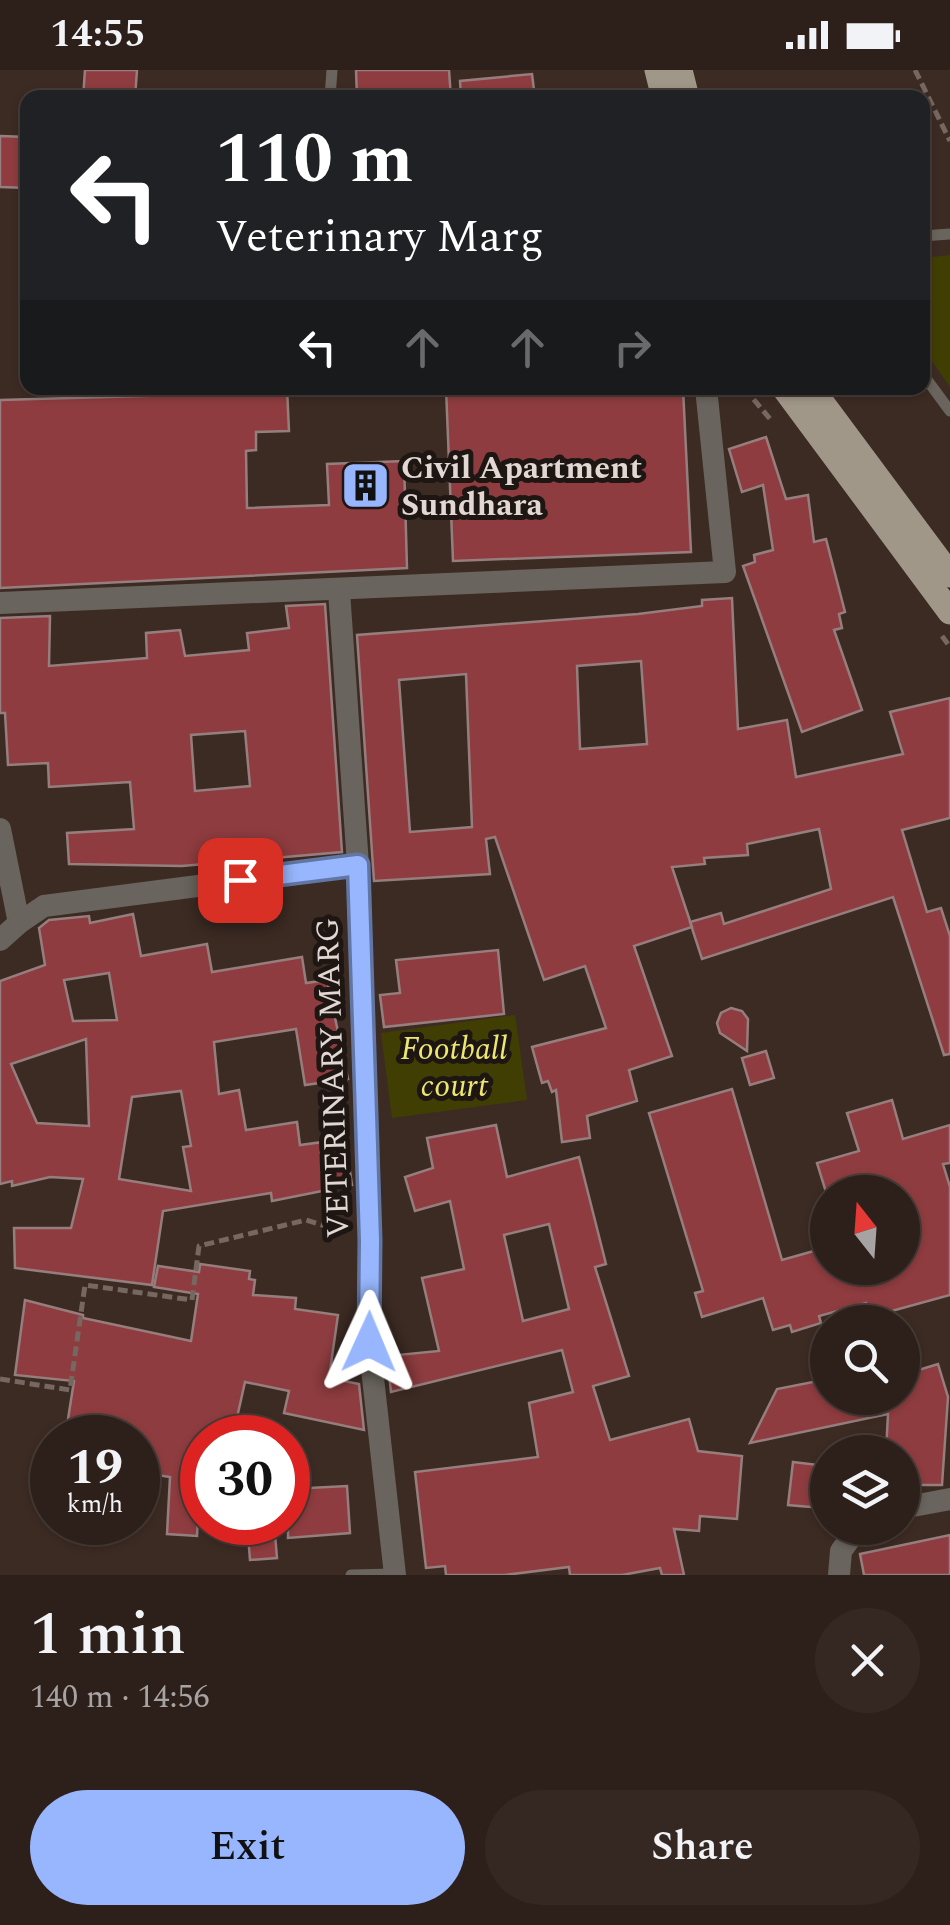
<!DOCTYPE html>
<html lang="en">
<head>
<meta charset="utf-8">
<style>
	:root { --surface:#2d201a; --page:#352823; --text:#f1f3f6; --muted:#a7a3a2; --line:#483e39; --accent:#97b6fd }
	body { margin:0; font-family:Spectral,serif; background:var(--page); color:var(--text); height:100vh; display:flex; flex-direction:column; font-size:38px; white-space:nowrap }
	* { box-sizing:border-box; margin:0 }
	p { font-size:32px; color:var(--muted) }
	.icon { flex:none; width:55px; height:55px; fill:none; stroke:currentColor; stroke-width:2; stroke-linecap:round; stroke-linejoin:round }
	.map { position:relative; height:1505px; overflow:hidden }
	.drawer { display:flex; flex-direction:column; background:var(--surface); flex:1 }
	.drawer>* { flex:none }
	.hud { position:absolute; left:20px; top:20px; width:910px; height:305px; border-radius:20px; box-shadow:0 2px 8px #0004,0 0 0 2px var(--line); background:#202124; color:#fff; overflow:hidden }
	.needle { width:65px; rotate:343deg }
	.buttons { position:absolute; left:810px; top:1105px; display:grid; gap:20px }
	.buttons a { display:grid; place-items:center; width:110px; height:110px; border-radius:50%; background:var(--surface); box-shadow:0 2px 8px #0004,0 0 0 2px var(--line); font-size:50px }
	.speed { position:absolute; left:30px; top:1345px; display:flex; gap:20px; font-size:50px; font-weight:700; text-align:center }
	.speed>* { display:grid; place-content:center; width:130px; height:130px; border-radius:50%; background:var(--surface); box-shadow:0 2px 8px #0004,0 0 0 2px var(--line); line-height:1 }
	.speed small { font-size:25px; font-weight:400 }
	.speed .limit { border:15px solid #d22; background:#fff; color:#111 }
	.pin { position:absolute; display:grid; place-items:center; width:85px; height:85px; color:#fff; margin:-42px; border-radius:20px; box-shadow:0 5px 15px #0006 }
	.me { position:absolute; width:110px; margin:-55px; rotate:1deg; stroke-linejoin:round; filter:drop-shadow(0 0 8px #0008) }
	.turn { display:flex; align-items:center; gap:35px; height:210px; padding:0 30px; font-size:45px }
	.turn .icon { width:130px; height:130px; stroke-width:2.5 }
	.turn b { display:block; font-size:70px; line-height:85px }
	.lanes { display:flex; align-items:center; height:95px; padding:0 30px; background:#0003; justify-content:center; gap:50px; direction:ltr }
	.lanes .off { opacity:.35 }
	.round { display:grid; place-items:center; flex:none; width:105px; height:105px; border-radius:52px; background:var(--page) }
	.summary { display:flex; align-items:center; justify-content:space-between; height:170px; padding:0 30px }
	h1 { font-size:60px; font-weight:600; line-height:75px }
	.action { display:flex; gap:20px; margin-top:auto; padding:20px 30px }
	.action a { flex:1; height:115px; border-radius:60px; background:var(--accent); color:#111; font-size:40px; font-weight:600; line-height:115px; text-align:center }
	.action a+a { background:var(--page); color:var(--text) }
	.status { display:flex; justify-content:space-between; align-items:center; height:70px; padding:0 50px; background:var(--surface); direction:ltr }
	.status svg { height:28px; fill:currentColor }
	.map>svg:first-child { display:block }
	.green { fill:#413e04 }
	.building { fill:#8e3c3f; stroke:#967e7e; stroke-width:2.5; fill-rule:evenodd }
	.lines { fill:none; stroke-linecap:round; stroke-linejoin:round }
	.path { stroke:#766760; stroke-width:5; stroke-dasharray:10 5; stroke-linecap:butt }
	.service { stroke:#69645d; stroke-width:11 }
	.minor { stroke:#69645d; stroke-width:22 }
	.primary { stroke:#a19788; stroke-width:25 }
	.route-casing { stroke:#6276a4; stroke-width:25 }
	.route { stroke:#97b6fd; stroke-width:18 }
	.labels { text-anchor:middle; stroke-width:10; stroke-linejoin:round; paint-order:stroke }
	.poi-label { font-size:32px; font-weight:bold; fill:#e2d7d2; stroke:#1d1612; text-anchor:start }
	.park-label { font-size:32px; font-style:italic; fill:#eee76f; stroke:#1d1612 }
	.street-label { font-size:32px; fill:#e2d7d2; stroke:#1d1612 }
</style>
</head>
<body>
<div class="status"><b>14:55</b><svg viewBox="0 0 49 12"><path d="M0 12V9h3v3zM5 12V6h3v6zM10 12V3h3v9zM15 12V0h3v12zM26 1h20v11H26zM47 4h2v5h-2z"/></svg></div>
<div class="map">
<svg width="950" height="1505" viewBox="0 0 950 1505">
	<rect width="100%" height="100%" fill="#3c2b23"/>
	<g class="green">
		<polygon points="950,185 950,317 923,278 923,188"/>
		<polygon points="515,945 527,1030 392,1048 381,963"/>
	</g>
	<g class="building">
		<polygon points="85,0 137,0 135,28 83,28"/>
		<polygon points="356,0 449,0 451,28 357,28"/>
		<polygon points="532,4 535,28 461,28 460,11"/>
		<polygon points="0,66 28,67 28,118 0,117"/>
		<polygon points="177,318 287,318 289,361 256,362 256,380 246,381 247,438 329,435 327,394 404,391 407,498 0,518 0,330 177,325"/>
		<polygon points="446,318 683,318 691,482 453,491"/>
		<polygon points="766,367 786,429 808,425 814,472 826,469 845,542 839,544 842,558 834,560 862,640 802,662 743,496 755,492 754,485 773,480 763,415 742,422 729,379"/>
		<path d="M732,528L738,659L787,650L796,707L903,684L890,642L950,628V748L902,760L927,842L941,838L950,866V984L944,985L893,827L702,889L690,852L721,843L724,854L831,819L819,759L747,774L748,785L704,788L705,794L672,797L692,857L634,876L672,986L629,1000L637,1031L587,1046L590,1068L562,1072L556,1020L552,1022L548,1011L542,1013L532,977L606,958L585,896L544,910L495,767L486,769L490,804L374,811L357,565L638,544L702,536V530ZM641,591L647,674L580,679L577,596ZM466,604L472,757L410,762L399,610Z"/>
		<path d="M325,534L342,782L182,796L69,794L67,763L134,759L130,712L49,717L48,693L8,695L5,643H0V548L50,546L49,596L147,588L146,563L180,560L185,586L249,580L247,563L289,558L286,536ZM245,661L250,716L195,721L191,665Z"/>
		<path d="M133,844L141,886L207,874L212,902L302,887L306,913L327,910L348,1009L305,1015L296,959L214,972L219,1024L239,1020L246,1060L297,1052L300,1075L345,1069L352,1115L272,1131L271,1123L163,1141L152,1215L15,1198L14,1158H71L83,1109L50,1107L12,1116V1111L0,1114V911L45,895L39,858L49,850L89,846L90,853ZM109,903L117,950L73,951L64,910ZM86,969L89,1056L37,1053L11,994ZM181,1021L191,1076L183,1077L191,1121L119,1109L132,1027Z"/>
		<polygon points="498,880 504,944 384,957 380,925 400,923 396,890"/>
		<polygon points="731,938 742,941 748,949 747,981 720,963 717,953 721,943"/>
		<polygon points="766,981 774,1008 750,1015 742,988"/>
		<polygon points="732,1019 782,1190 828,1177 828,1198 902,1198 902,1122 826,1122 817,1093 859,1081 847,1043 892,1030 903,1069 950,1055 950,1093 943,1094 950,1117 950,1225 870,1247 866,1233 819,1246 821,1253 792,1262 790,1255 773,1260 763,1228 702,1247 695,1223 703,1221 649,1043"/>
		<path d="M496,1055L507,1107L579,1087L606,1194L595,1197L629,1306L593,1316L610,1370L689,1349L698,1381L742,1386L737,1449L700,1446L699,1461L674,1459L684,1505H662L660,1498L622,1505H570L569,1497L505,1505H446L445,1496L426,1498L415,1402L538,1387L529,1333L573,1322L562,1280L391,1322L387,1286L439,1281L422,1208L464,1199L450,1131L415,1141L405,1107L433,1098L427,1068ZM549,1154L569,1239L523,1251L504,1165Z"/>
		<polygon points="200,1194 250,1201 249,1209 255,1210 253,1225 296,1228 295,1239 338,1245 329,1308 359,1314 364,1360 284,1343 289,1321 245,1312 234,1361 230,1360 228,1368 202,1368 197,1466 167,1464 170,1407 138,1402 138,1368 65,1368 74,1311 15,1305 25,1230 83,1245 83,1248 191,1271 198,1224 154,1217 158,1196 199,1202"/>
		<polygon points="938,1294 948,1327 942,1415 916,1415 916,1401 903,1401 902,1382 886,1382 888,1344 750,1373 777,1319 828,1309 828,1328 902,1328 902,1305"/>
		<polygon points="793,1392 827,1396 822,1438 788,1435"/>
		<polygon points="308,1409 309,1418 347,1416 350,1463 288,1468 288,1411"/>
		<polygon points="247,1452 274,1452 277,1488 250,1490"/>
		<polygon points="950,1465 950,1505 864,1505 860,1484"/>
	</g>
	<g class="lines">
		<g class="path">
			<polyline points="915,0 950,71"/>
			<polyline points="744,318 771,350"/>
			<polyline points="942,566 950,577"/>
			<polyline points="0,1309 70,1320 85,1215 192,1230 199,1176 306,1150 344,1162"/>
		</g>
		<g class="service">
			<polyline points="330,28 332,0"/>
			<polyline points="922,166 950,164"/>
			<polyline points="922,303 950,341"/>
			<polyline points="351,1505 394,1504"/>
		</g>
		<g class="minor">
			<polyline points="339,521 358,795"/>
			<polyline points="0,533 725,502 706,318"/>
			<polyline points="0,759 19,853 0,870"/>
			<polyline points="19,853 44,836 358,795 370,1170 369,1272 395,1505"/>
			<polyline points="902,1438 950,1429"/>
			<polyline points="839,1505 841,1481 858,1458"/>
		</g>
		<g class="primary">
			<polyline points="657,0 664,28"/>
			<polyline points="680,0 687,28"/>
			<polyline points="784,318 950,542"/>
			<polyline points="811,318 950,505"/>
		</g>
	</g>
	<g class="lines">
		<defs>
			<polyline id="route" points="240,810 358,795 370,1170 369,1272"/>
		</defs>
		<use href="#route" class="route-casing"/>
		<use href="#route" class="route"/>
	</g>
	<defs>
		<symbol id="building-square" viewBox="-11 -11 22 22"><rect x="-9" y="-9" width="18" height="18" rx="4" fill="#97b6fd" stroke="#1d1612"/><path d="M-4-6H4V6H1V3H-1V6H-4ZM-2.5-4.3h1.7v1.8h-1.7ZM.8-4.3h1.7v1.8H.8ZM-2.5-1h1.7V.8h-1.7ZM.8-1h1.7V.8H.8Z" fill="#111"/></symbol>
	</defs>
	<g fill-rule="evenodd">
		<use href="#building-square" x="338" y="388" width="55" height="55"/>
	</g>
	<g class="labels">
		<g class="poi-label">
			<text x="401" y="408">Civil Apartment<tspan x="401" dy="37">Sundhara</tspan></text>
		</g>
		<g class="park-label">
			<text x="454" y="989">Football<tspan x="454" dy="37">court</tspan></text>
		</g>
		<g class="street-label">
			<text transform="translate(332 1008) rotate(-92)" y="11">VETERINARY MARG</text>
		</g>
	</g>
</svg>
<div class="buttons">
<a><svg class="needle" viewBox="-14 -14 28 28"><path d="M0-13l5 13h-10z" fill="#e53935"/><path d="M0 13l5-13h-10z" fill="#a7a3a2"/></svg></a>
<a><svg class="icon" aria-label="search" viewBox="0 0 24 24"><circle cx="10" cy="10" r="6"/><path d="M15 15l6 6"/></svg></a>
<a><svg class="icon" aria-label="layers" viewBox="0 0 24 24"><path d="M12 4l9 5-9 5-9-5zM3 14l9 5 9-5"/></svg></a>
</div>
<div class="speed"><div>19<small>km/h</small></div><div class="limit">30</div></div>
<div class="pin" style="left:240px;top:810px;background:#d93025"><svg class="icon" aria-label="arrive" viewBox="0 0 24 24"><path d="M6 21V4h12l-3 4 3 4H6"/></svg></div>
<svg class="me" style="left:369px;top:1272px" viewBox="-20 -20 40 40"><path d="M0-17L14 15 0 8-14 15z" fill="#97b6fd" stroke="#fff" stroke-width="4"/></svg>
<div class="hud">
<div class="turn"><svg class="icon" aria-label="left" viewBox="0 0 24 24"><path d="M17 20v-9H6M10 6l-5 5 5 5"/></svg><div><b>110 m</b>Veterinary Marg</div></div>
<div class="lanes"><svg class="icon" aria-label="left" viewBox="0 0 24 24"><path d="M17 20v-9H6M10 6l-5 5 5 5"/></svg><svg class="icon off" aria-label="ahead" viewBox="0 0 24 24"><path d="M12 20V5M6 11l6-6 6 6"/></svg><svg class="icon off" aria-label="ahead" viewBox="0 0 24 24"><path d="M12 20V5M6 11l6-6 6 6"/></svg><svg class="icon off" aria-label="right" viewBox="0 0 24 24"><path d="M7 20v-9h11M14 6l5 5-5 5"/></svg></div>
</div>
</div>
<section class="drawer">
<div class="summary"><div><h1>1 min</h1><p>140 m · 14:56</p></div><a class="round"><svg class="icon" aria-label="close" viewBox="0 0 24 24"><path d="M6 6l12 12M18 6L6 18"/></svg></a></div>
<div class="action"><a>Exit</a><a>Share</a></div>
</section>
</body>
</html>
